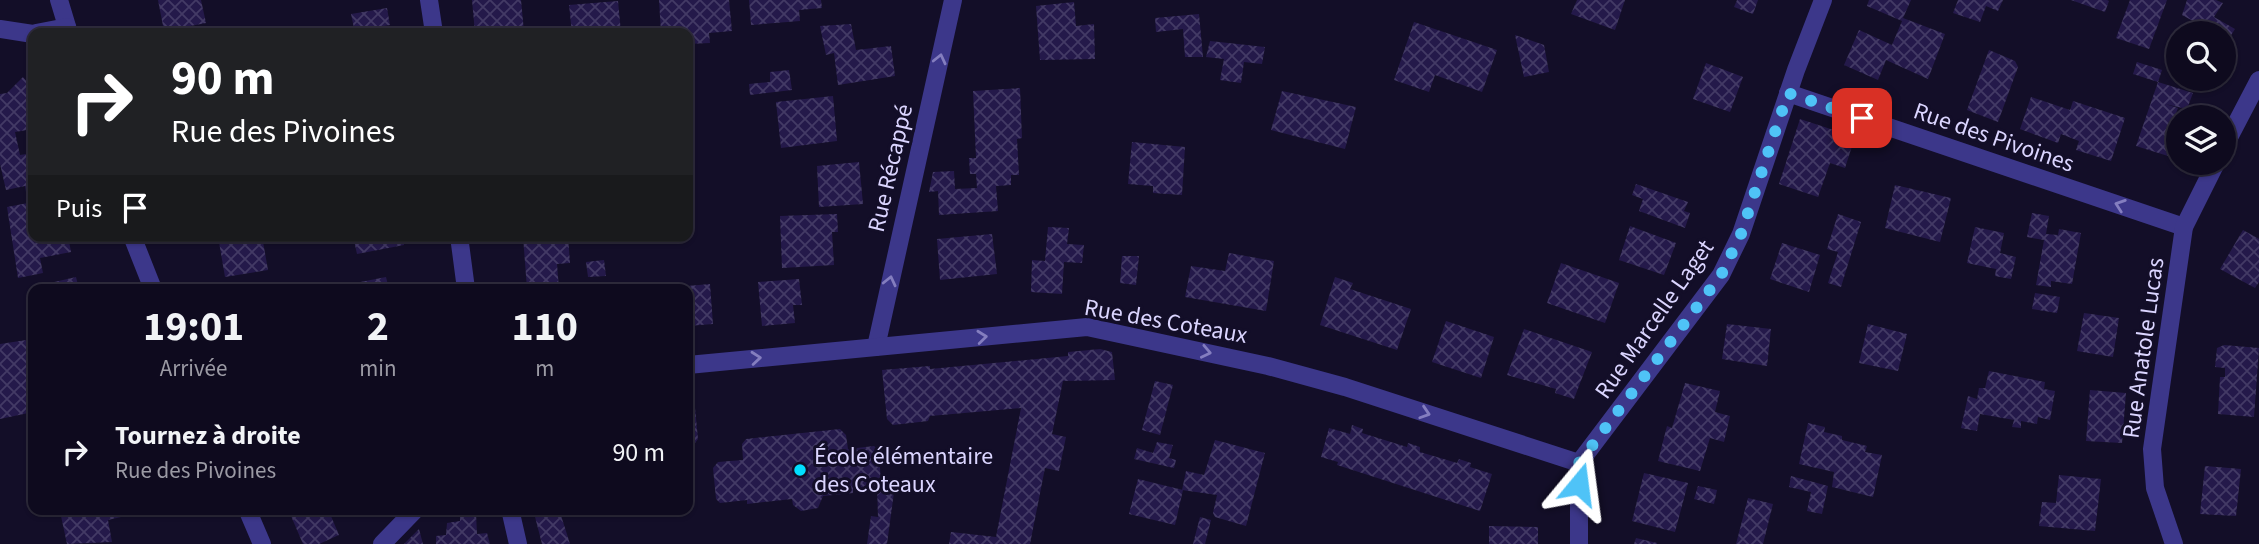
<!DOCTYPE html>
<html lang="fr">
<head>
<meta charset="utf-8">
<style>
	:root { --surface:#0e0a1e; --page:#1c182b; --text:#f1f3f6; --muted:#9b9aa4; --line:#2e2b3c }
	body { margin:0; font-family:"Source Sans 3",sans-serif; background:var(--page); color:var(--text); height:100vh; display:flex; flex-direction:column; font-size:26px; white-space:nowrap }
	* { box-sizing:border-box; margin:0 }
	p { font-size:23px; color:var(--muted) }
	.icon { flex:none; width:38px; height:38px; fill:none; stroke:currentColor; stroke-width:2; stroke-linecap:round; stroke-linejoin:round }
	.map { position:relative; flex:1; overflow:hidden }
	.details { position:absolute; left:28px; top:284px; width:665px; height:231px; display:flex; flex-direction:column; background:var(--surface); border-radius:14px; box-shadow:0 2px 5px #0004,0 0 0 2px var(--line) }
	.details>* { flex:none }
	.top-card { position:absolute; left:28px; top:28px; width:665px; height:214px; border-radius:14px; box-shadow:0 2px 5px #0004,0 0 0 2px var(--line); background:#202124; color:#fff; overflow:hidden }
	.tools { position:absolute; left:2166px; top:21px; display:grid; gap:14px }
	.tools a { display:grid; place-items:center; width:70px; height:70px; border-radius:50%; background:var(--surface); box-shadow:0 2px 5px #0004,0 0 0 2px var(--line); font-size:35px }
	.pin { position:absolute; display:grid; place-items:center; width:60px; height:60px; color:#fff; margin:-30px; border-radius:14px; box-shadow:0 4px 10px #0006 }
	.me { position:absolute; width:77px; margin:-38px; rotate:16deg; stroke-linejoin:round; filter:drop-shadow(0 0 5px #0008) }
	.turn { display:flex; align-items:center; gap:24px; height:147px; padding:0 28px; font-size:32px }
	.turn .icon { width:91px; height:91px; stroke-width:2.5 }
	.turn b { display:block; font-size:49px; line-height:60px }
	.then { display:flex; align-items:center; height:66px; padding:0 28px; background:#0003; gap:14px; font-size:26px }
	.eta { display:flex; justify-content:space-evenly; align-items:center; height:119px; text-align:center }
	.eta b { font-size:42px; font-weight:700; line-height:49px }
	ul { padding:0; list-style:none }
	li { display:flex; align-items:center; gap:21px; height:98px; padding:0 28px }
	li div { flex:1 }
	li b { display:block; font-size:26px }
	li em { font-style:normal }
	.map>svg:first-child { display:block }
	.building { fill:url(#building-cross-hatch) }
	.lines { fill:none; stroke-linecap:round; stroke-linejoin:round }
	.minor { stroke:#3c378a; stroke-width:18 }
	.oneway { stroke:#847ebf }
	.route { stroke:#4fc3f7; stroke-width:12; stroke-dasharray:0 21.6 }
	.poi-dot { fill:#01dfff; stroke:#130e28; stroke-width:2.5 }
	.labels { text-anchor:middle; stroke-width:6; stroke-linejoin:round; paint-order:stroke }
	.street-label { font-size:24px; fill:#dbd5ff; stroke:#130e28 }
	.poi-label { font-size:24px; fill:#dbd5ff; stroke:#130e28; text-anchor:start }
</style>
</head>
<body>
<div class="map">
<svg width="2259" height="544" viewBox="0 0 2259 544">
	<defs>
		<pattern id="building-cross-hatch" width="8" height="8" patternUnits="userSpaceOnUse" patternTransform="scale(1.75)"><rect width="8" height="8" fill="#24194a"/><path d="M0 0l8 8M0 8l8-8" fill="none" stroke="#433a65"/></pattern>
	</defs>
	<rect width="100%" height="100%" fill="#130e28"/>
	<g class="building">
		<polygon points="158,0 201,0 206,23 164,31"/>
		<polygon points="472,0 521,0 524,32 475,33"/>
		<polygon points="659,0 729,0 732,31 709,33 710,43 688,44 688,33 661,33"/>
		<polygon points="749,0 821,0 822,8 799,10 800,21 751,25"/>
		<polygon points="1577,0 1625,0 1615,30 1571,14"/>
		<polygon points="1737,0 1758,0 1753,14 1734,7"/>
		<polygon points="1869,0 1911,0 1903,18 1945,34 1928,79 1886,60 1878,80 1844,65 1859,30 1892,45 1902,21 1867,6"/>
		<polygon points="1958,0 2003,0 1998,11 1986,6 1980,22 1953,13"/>
		<polygon points="2071,0 2107,0 2109,1 2105,12"/>
		<polygon points="2130,0 2167,0 2149,49 2116,38"/>
		<polygon points="2187,0 2216,0 2223,3 2214,17 2235,29 2228,40 2224,38 2224,33 2202,33 2204,27 2182,15"/>
		<polygon points="618,1 621,33 572,33 569,5"/>
		<polygon points="1074,2 1076,26 1094,24 1095,59 1040,60 1036,6"/>
		<polygon points="387,8 390,25 378,27 379,33 355,33 351,14"/>
		<polygon points="1199,14 1203,57 1185,57 1183,29 1156,32 1155,18"/>
		<polygon points="1414,22 1497,50 1482,92 1435,75 1429,92 1394,80"/>
		<polygon points="851,24 856,50 891,46 895,76 838,85 834,53 826,55 820,26"/>
		<polygon points="1515,35 1544,45 1549,72 1524,77"/>
		<polygon points="1210,41 1265,47 1262,64 1244,62 1241,83 1220,80 1224,59 1206,57"/>
		<polygon points="1989,50 2015,61 2018,67 1998,122 1967,110"/>
		<polygon points="2137,62 2162,70 2158,82 2133,74"/>
		<polygon points="1706,63 1743,77 1730,112 1693,99"/>
		<polygon points="789,70 792,90 750,95 749,84 770,82 770,72"/>
		<polygon points="23,77 33,89 33,129 15,132 20,155 33,153 33,190 26,192 25,186 6,190 0,164 0,94 7,93"/>
		<polygon points="2187,79 2211,79 2209,84 2200,81 2198,85 2186,82"/>
		<polygon points="2158,82 2193,93 2187,109 2165,104 2178,108 2167,137 2174,139 2168,156 2136,146"/>
		<polygon points="1020,88 1022,138 1017,139 1019,175 1011,175 1011,185 996,186 998,211 939,215 938,191 929,192 933,172 954,171 955,189 977,188 976,174 970,174 969,158 976,158 973,91"/>
		<polygon points="1282,91 1356,107 1345,149 1271,130"/>
		<polygon points="833,96 837,141 781,148 776,102"/>
		<polygon points="2031,97 2070,110 2073,101 2125,118 2111,161 2076,150 2079,141 2061,134 2058,143 2020,129"/>
		<polygon points="1800,119 1855,137 1845,168 1830,163 1818,197 1779,184"/>
		<polygon points="1132,142 1185,147 1182,195 1153,193 1153,186 1128,184"/>
		<polygon points="859,162 863,204 819,207 817,166"/>
		<polygon points="1636,184 1688,202 1684,211 1690,213 1685,228 1639,211 1643,199 1632,195"/>
		<polygon points="1895,185 1951,198 1940,242 1885,228"/>
		<polygon points="33,202 33,236 68,236 71,252 40,258 43,273 18,278 7,207"/>
		<polygon points="2032,213 2049,216 2046,234 2058,235 2059,229 2081,233 2072,284 2051,281 2051,287 2036,285 2044,240 2027,237"/>
		<polygon points="837,214 838,232 832,232 834,265 782,268 780,216"/>
		<polygon points="1838,214 1861,222 1841,287 1828,283 1838,252 1827,249"/>
		<polygon points="1630,226 1676,243 1664,275 1619,260"/>
		<polygon points="1048,227 1069,228 1067,244 1084,245 1082,263 1064,262 1062,294 1031,292 1032,260 1045,261"/>
		<polygon points="1975,227 2004,233 2000,253 2016,257 2011,279 1995,276 1996,269 1967,263"/>
		<polygon points="2243,230 2259,239 2259,282 2255,288 2220,269"/>
		<polygon points="992,234 997,274 940,280 937,239"/>
		<polygon points="218,236 262,236 268,270 225,277"/>
		<polygon points="353,236 403,236 404,245 357,254"/>
		<polygon points="523,236 568,236 570,263 557,264 559,289 527,289"/>
		<polygon points="1782,243 1820,255 1809,292 1770,279"/>
		<polygon points="1229,253 1274,261 1266,311 1185,297 1191,266 1225,271"/>
		<polygon points="1122,256 1139,256 1136,285 1120,283"/>
		<polygon points="604,260 606,276 588,277 586,262"/>
		<polygon points="1561,263 1619,283 1605,323 1547,303"/>
		<polygon points="76,277 79,289 37,289 37,286"/>
		<polygon points="386,277 389,289 346,289 345,285"/>
		<polygon points="1335,277 1353,283 1350,289 1411,309 1397,350 1320,325"/>
		<polygon points="799,279 802,305 793,305 795,323 762,326 758,282"/>
		<polygon points="710,284 713,324 688,326 688,289 676,287"/>
		<polygon points="2035,293 2060,297 2057,313 2032,309"/>
		<polygon points="2084,313 2119,318 2113,357 2077,351"/>
		<polygon points="1446,321 1494,337 1481,378 1432,362"/>
		<polygon points="1727,324 1771,329 1767,366 1722,359"/>
		<polygon points="1868,324 1907,334 1898,371 1859,363"/>
		<polygon points="1524,329 1592,352 1574,399 1555,393 1556,389 1507,375"/>
		<polygon points="33,339 33,412 0,419 0,344"/>
		<polygon points="2224,345 2259,348 2254,417 2218,414 2220,377 2225,377 2225,368 2215,367 2217,348"/>
		<polygon points="1100,349 1112,352 1115,380 1063,381 1052,434 1066,437 1059,471 1045,468 1030,544 949,544 951,532 996,537 1021,408 930,416 928,421 893,425 887,419 882,370 930,366 930,369 1068,356 1068,352"/>
		<polygon points="1989,371 2045,382 2044,389 2055,391 2050,420 2038,417 2037,424 2021,421 2021,428 2012,427 2014,420 1980,414 1977,431 1961,428 1968,396 1977,399 1979,388 1985,388"/>
		<polygon points="1155,381 1173,385 1160,435 1142,430"/>
		<polygon points="1685,383 1720,391 1715,412 1730,416 1724,442 1710,438 1700,471 1658,461 1667,426 1672,428"/>
		<polygon points="693,387 698,439 695,443 688,444 688,388"/>
		<polygon points="2090,390 2126,393 2122,443 2086,441"/>
		<polygon points="1808,423 1825,427 1824,432 1842,436 1842,440 1867,446 1865,452 1882,455 1873,497 1832,487 1834,472 1799,464"/>
		<polygon points="1352,425 1363,429 1362,433 1407,447 1408,443 1420,447 1420,452 1457,463 1459,459 1471,463 1470,467 1492,474 1480,511 1337,465 1338,462 1321,457 1329,428 1350,434"/>
		<polygon points="840,429 846,435 848,449 874,446 879,450 881,484 895,485 887,544 867,544 871,516 878,517 877,486 853,489 853,493 823,496 818,508 801,511 793,505 792,499 747,504 747,500 720,503 716,499 713,468 718,462 743,460 742,444 746,439"/>
		<polygon points="1215,440 1265,453 1246,526 1215,517 1213,513 1217,495 1182,490 1186,471 1204,475"/>
		<polygon points="1157,442 1173,445 1169,458 1176,460 1174,468 1134,459 1137,448 1153,453"/>
		<polygon points="2205,466 2241,469 2236,516 2200,514"/>
		<polygon points="1644,473 1688,483 1675,532 1632,521"/>
		<polygon points="2059,475 2101,479 2095,531 2039,526 2042,502 2056,503"/>
		<polygon points="1791,476 1828,486 1822,514 1807,511 1811,492 1789,487"/>
		<polygon points="1138,479 1183,490 1175,525 1129,514"/>
		<polygon points="1698,486 1717,490 1714,504 1694,499"/>
		<polygon points="1748,498 1773,504 1763,544 1736,544"/>
		<polygon points="75,509 119,509 121,517 108,520 112,542 67,544 61,516 75,514"/>
		<polygon points="288,509 328,509 339,535 319,544 303,544"/>
		<polygon points="533,509 559,509 570,544 542,544"/>
		<polygon points="476,513 477,534 487,533 490,544 436,544 436,536 446,535 447,523 460,521 460,514"/>
		<polygon points="1200,517 1211,520 1205,544 1193,544"/>
		<polygon points="1489,526 1538,527 1538,544 1489,544"/>
		<polygon points="419,529 423,544 404,544"/>
		<polygon points="1636,538 1657,543 1657,544 1634,544"/>
	</g>
	<g class="lines">
		<g class="minor">
			<polyline points="59,0 69,33"/>
			<polyline points="429,0 434,33"/>
			<polyline points="0,29 33,34"/>
			<polyline points="36,33 67,27"/>
			<polyline points="1788,93 2184,227"/>
			<polyline points="2224,147 2259,80"/>
			<polyline points="132,236 153,289"/>
			<polyline points="459,236 466,289"/>
			<polyline points="876,347 953,0"/>
			<polyline points="688,365 1087,327 1268,366 1345,387 1579,463"/>
			<polyline points="247,509 262,544"/>
			<polyline points="510,509 518,544"/>
			<polyline points="382,544 416,509"/>
			<polyline points="1579,544 1579,463 1721,275 1741,234 1796,70 1823,0"/>
			<polyline points="2174,544 2155,488 2152,449 2184,227 2216,163"/>
		</g>
	</g>
	<defs><path id="oneway-chevron" d="M-2-3.5L2.5 0L-2 3.5" fill="none" stroke-width="1.6" stroke-linecap="round" stroke-linejoin="round" transform="scale(1.75)"/></defs>
	<g class="oneway">
		<use href="#oneway-chevron" transform="translate(940 59) rotate(-77)"/>
		<use href="#oneway-chevron" transform="translate(2120 205) rotate(-161)"/>
		<use href="#oneway-chevron" transform="translate(890 281) rotate(-77)"/>
		<use href="#oneway-chevron" transform="translate(982 337) rotate(-6)"/>
		<use href="#oneway-chevron" transform="translate(1206 352) rotate(12)"/>
		<use href="#oneway-chevron" transform="translate(756 358) rotate(-5)"/>
		<use href="#oneway-chevron" transform="translate(1425 413) rotate(18)"/>
	</g>
	<g class="lines">
		<polyline class="route" points="1579,484 1579,463 1721,275 1741,234 1788,93 1862,118"/>
	</g>
	<circle class="poi-dot" cx="800" cy="470" r="7"/>
	<g class="labels">
		<g class="street-label">
			<text transform="translate(1994 137) rotate(19)" y="8">Rue des Pivoines</text>
			<text transform="translate(890 168) rotate(-77)" y="8">Rue Récappé</text>
			<text transform="translate(1654 319) rotate(-55)" y="8">Rue Marcelle Laget</text>
			<text transform="translate(1166 321) rotate(10)" y="8">Rue des Coteaux</text>
			<text transform="translate(2143 348) rotate(-82)" y="8">Rue Anatole Lucas</text>
		</g>
		<g class="poi-label">
			<text x="814" y="464">École élémentaire<tspan x="814" dy="28">des Coteaux</tspan></text>
		</g>
	</g>
</svg>
<div class="tools">
<a><svg class="icon" aria-label="search" viewBox="0 0 24 24"><circle cx="10" cy="10" r="6"/><path d="M15 15l6 6"/></svg></a>
<a><svg class="icon" aria-label="layers" viewBox="0 0 24 24"><path d="M12 4l9 5-9 5-9-5zM3 14l9 5 9-5"/></svg></a>
</div>
<div class="pin" style="left:1862px;top:118px;background:#d93025"><svg class="icon" aria-label="arrive" viewBox="0 0 24 24"><path d="M6 21V4h12l-3 4 3 4H6"/></svg></div>
<svg class="me" style="left:1579px;top:484px" viewBox="-20 -20 40 40"><path d="M0-17L14 15 0 8-14 15z" fill="#4fc3f7" stroke="#fff" stroke-width="4"/></svg>
<div class="top-card">
<div class="turn"><svg class="icon" aria-label="right" viewBox="0 0 24 24"><path d="M7 20v-9h11M14 6l5 5-5 5"/></svg><div><b>90 m</b>Rue des Pivoines</div></div>
<div class="then">Puis<svg class="icon" aria-label="arrive" viewBox="0 0 24 24"><path d="M6 21V4h12l-3 4 3 4H6"/></svg></div>
</div>
<section class="details">
<div class="eta">
<div><b>19:01</b><p>Arrivée</p></div>
<div><b>2</b><p>min</p></div>
<div><b>110</b><p>m</p></div>
</div>
<ul>
<li><svg class="icon" aria-label="right" viewBox="0 0 24 24"><path d="M7 20v-9h11M14 6l5 5-5 5"/></svg><div><b>Tournez à droite</b><p>Rue des Pivoines</p></div><em>90 m</em></li>
</ul>
</section>
</div>
</body>
</html>
